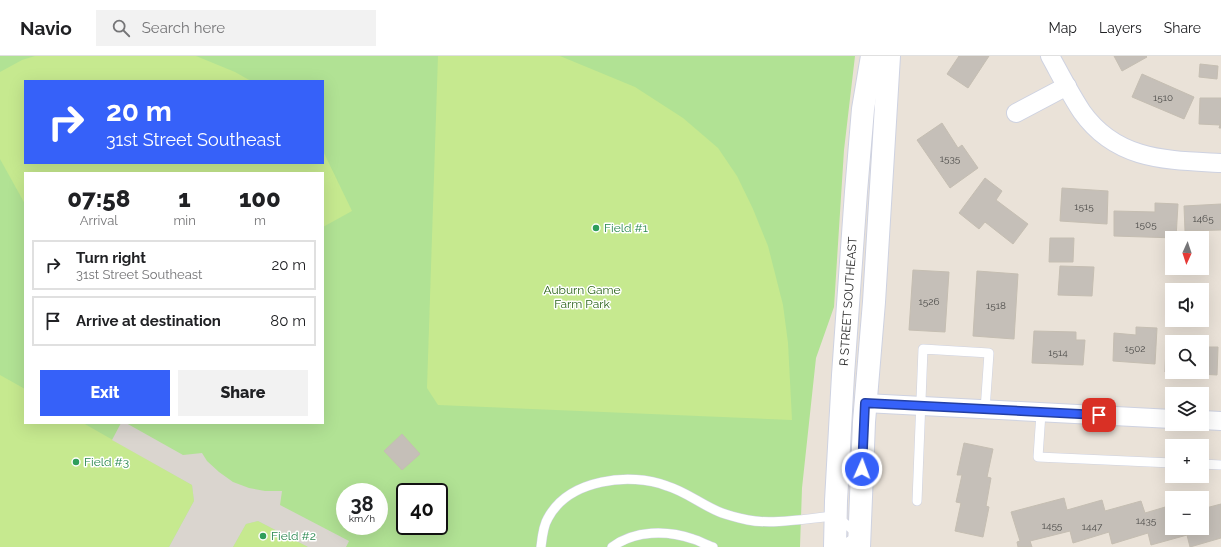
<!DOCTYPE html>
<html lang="en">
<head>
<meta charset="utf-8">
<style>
	:root { --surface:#fff; --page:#f2f2f2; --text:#202124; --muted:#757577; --line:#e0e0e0; --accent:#3661f9 }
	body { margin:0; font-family:Raleway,sans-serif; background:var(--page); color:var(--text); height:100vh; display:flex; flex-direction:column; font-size:15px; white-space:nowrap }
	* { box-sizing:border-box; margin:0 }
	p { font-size:13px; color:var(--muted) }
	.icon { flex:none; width:22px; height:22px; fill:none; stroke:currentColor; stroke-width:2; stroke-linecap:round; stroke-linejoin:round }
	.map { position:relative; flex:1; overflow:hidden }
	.drawer { position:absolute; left:24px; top:116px; width:300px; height:252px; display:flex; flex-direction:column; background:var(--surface); border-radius:0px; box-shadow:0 4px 16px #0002 }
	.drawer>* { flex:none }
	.guide { position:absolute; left:24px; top:24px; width:300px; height:84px; border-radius:0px; box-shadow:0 4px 16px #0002; background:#3661f9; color:#fff; overflow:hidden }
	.needle { width:26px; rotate:183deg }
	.tools { position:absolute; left:1165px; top:175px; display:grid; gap:8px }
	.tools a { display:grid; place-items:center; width:44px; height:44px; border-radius:0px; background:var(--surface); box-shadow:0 4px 16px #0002; font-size:20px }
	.speed { position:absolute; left:336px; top:427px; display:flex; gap:8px; font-size:20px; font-weight:700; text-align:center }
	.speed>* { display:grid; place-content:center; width:52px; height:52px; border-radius:50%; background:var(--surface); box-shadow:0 4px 16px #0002; line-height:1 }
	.speed small { font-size:10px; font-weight:400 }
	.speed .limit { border:2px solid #111; border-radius:6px; background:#fff; color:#111 }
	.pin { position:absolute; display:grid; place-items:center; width:34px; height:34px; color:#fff; margin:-17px; border-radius:8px; box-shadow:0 2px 6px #0006 }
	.me { position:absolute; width:44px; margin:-22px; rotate:2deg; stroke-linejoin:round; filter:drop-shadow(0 0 3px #0008) }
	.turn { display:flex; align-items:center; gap:14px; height:84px; padding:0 16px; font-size:18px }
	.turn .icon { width:52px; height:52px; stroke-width:2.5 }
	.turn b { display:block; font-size:28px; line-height:34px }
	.eta { display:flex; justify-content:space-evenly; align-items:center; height:68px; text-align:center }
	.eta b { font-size:24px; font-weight:800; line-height:28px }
	.action { display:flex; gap:8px; margin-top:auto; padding:8px 16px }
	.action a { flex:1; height:46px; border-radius:0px; background:var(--accent); color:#fff; font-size:16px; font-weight:800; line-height:46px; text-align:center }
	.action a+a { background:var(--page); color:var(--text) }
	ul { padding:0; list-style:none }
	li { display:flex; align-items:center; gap:12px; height:50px; margin:0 8px 6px; padding:0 8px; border:2px solid var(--line); border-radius:0px }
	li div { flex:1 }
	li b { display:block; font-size:15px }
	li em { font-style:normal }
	header { display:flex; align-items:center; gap:24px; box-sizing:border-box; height:56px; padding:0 20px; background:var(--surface); border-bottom:1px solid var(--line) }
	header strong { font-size:19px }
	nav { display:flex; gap:22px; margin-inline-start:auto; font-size:14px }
	.search { width:280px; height:36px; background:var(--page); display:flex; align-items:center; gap:10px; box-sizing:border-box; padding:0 14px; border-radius:0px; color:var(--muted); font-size:15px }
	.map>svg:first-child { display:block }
	.green { fill:#b1e294; fill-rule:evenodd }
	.pitch { fill:#c6e98f }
	.plaza { fill:#dad5cf }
	.building { fill:#c5bfb8; stroke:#c5beb2 }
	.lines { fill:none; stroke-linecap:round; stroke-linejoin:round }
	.service-casing { stroke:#ced2e1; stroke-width:10 }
	.minor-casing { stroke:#ced2e1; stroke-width:20 }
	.tertiary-casing { stroke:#ced2e1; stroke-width:24 }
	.service { stroke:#fff; stroke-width:9 }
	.minor { stroke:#fff; stroke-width:18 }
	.tertiary { stroke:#fff; stroke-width:22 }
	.route-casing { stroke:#233fa2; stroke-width:10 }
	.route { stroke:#3661f9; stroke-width:7 }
	.leisure-dot { fill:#2e9e5b; stroke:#fff; stroke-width:1.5 }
	.labels { text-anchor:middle; stroke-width:3; stroke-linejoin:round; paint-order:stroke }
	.number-label { font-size:10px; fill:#4e4d4b }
	.leisure-label { font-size:12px; fill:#27864d; stroke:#fff; text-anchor:start }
	.park-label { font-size:12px; fill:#2a6319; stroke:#fff }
	.street-label { font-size:12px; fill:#272727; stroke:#fff }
</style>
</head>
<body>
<header>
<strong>Navio</strong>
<div class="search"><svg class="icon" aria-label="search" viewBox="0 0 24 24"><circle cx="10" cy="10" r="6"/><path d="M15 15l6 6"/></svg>Search here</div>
<nav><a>Map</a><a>Layers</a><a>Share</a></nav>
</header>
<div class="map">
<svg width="1221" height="491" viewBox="0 0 1221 491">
	<rect width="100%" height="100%" fill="#eae2d8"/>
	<path class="green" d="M0,0H855L844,94L834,251L816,302L802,432L800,491H0ZM25,25H323V107H25ZM25,117H323V367H25ZM345,436H379V470H345ZM405,436H439V470H405Z"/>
	<g class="pitch">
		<polygon points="35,0 196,0 235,16 251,25 25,25 25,107 323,107 323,95 352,155 323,171 323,117 25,117 25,148 0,103 0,16 22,4"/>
		<polygon points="438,0 560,0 635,31 683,62 718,92 737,120 753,153 768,190 783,249 788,287 792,364 438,349 427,332"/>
		<polygon points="0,319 25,333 25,367 83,367 192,429 194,445 169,491 0,491"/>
		<polygon points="258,465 308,491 233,491 246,468"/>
	</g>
	<polygon class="plaza" points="121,367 126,367 183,399 202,397 207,405 219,416 233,426 249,432 265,435 282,435 280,449 349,485 346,491 308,491 258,465 246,468 233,491 169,491 194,445 192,429 112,384"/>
	<g class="building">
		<polygon points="959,0 989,0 968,32 947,18"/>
		<polygon points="1114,0 1146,0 1147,1 1122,15"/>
		<polygon points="1200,8 1218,10 1217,23 1199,21"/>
		<polygon points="1142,18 1194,41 1184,63 1132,41"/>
		<polygon points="1200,42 1221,42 1221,72 1219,72 1220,69 1199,68"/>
		<polygon points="942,67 958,92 962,89 978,112 950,132 917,84"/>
		<polygon points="985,122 1002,135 996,144 1028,168 1013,188 985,166 979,173 959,157"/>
		<polygon points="1062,132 1108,135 1107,168 1060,165"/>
		<polygon points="1155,147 1178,148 1176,182 1114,180 1114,155 1155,156"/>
		<polygon points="1221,148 1221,174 1185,175 1184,150"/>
		<polygon points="1050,182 1074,182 1073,206 1049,206"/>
		<polygon points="1060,210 1094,211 1092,240 1058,239"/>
		<polygon points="913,214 949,216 945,276 909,274"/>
		<polygon points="977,215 1018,218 1014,283 973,280"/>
		<polygon points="1136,271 1157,272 1155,308 1113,305 1114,277 1136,279"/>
		<polygon points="1034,275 1076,276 1076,284 1085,284 1083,309 1032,307"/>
		<polygon points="1166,289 1172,289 1172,316 1202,316 1202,291 1218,291 1217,319 1165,316"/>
		<polygon points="402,378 420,398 402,414 384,395"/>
		<polygon points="964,387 993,393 987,421 991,422 986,450 989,451 983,481 955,475 961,447 956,446 962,419 957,419"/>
		<polygon points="1064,442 1067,454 1102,444 1105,455 1141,445 1145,457 1172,449 1172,472 1202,472 1202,453 1221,448 1221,482 1190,491 1187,479 1151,489 1148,477 1112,488 1109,476 1073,487 1070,475 1030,485 1032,491 1018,491 1017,486 1020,485 1011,456"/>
	</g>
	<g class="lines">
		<defs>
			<g id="service">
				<polyline points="1041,357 1038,401 1172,407"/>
				<polyline points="1202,408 1221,409"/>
				<polyline points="917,445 923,293 989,297 985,354"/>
				<path d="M541,491C542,482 543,470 548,462C569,423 630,416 667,430C687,436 703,450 722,457C730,460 739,462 748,464C773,469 809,462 836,460L859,479L840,491"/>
				<path d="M612,491C635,474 667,474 693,483C700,485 706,489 713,491"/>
			</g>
			<g id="minor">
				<path d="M1050,0C1060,18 1070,38 1082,56C1117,105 1167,104 1221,107"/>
				<polyline points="1016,57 1067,30"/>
				<polyline points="865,347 1172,363"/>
				<polyline points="1202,364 1221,365"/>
			</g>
			<g id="tertiary">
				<path id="s1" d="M835,491L836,445L843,319L856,136L863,53L872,0"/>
				<polyline points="859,491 864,366 874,246 889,0"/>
			</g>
		</defs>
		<use href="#service" class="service-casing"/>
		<use href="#minor" class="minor-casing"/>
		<use href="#tertiary" class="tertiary-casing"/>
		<use href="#service" class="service"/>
		<use href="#minor" class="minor"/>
		<use href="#tertiary" class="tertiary"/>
	</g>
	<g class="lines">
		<defs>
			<polyline id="route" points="862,413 865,347 1099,359"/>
		</defs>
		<use href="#route" class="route-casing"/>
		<use href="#route" class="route"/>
	</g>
	<g class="leisure-dot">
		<circle cx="596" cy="172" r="4"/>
		<circle cx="76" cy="406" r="4"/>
		<circle cx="263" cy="480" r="4"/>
	</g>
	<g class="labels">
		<g class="number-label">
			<text x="1163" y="45">1510</text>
			<text x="950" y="106">1535</text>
			<text x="1084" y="154">1515</text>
			<text x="1203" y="166">1465</text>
			<text x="1146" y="172">1505</text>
			<text x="929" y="249">1526</text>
			<text x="996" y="253">1518</text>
			<text x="1135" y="296">1502</text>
			<text x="1058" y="300">1514</text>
			<text x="1146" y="468">1435</text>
			<text x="1052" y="473">1455</text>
			<text x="1092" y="474">1447</text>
		</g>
		<g class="leisure-label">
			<text x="604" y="176">Field #1</text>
			<text x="84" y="410">Field #3</text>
			<text x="271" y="484">Field #2</text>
		</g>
		<g class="park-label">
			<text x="582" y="238">Auburn Game<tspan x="582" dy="14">Farm Park</tspan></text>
		</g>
		<g class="street-label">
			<text dy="4" stroke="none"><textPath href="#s1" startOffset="246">R STREET SOUTHEAST</textPath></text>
		</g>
	</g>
</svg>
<div class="tools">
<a><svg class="needle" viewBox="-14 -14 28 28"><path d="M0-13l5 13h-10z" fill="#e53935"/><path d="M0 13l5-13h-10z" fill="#757577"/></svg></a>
<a><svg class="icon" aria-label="sound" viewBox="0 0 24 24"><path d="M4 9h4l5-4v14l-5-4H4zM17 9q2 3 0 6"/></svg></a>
<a><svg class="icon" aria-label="search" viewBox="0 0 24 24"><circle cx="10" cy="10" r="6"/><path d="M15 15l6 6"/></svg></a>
<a><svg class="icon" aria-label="layers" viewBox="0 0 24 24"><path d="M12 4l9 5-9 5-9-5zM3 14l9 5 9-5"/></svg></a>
<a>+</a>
<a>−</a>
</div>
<div class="speed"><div>38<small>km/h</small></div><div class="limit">40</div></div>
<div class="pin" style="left:1099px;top:359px;background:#d93025"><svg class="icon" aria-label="arrive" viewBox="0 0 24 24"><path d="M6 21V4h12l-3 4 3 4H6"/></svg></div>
<svg class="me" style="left:862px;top:413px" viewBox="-20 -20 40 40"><circle r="17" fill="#3661f9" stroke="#fff" stroke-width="3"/><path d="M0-11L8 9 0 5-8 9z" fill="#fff"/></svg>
<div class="guide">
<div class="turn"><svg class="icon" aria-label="right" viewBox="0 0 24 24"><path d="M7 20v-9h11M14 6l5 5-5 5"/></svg><div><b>20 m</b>31st Street Southeast</div></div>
</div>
<section class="drawer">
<div class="eta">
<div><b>07:58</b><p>Arrival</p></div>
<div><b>1</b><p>min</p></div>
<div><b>100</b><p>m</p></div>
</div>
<ul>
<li><svg class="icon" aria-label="right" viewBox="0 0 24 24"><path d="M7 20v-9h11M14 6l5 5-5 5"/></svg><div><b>Turn right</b><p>31st Street Southeast</p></div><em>20 m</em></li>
<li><svg class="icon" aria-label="arrive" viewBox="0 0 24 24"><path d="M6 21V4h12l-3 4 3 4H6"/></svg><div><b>Arrive at destination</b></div><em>80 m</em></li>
</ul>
<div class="action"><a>Exit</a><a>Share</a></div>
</section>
</div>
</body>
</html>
